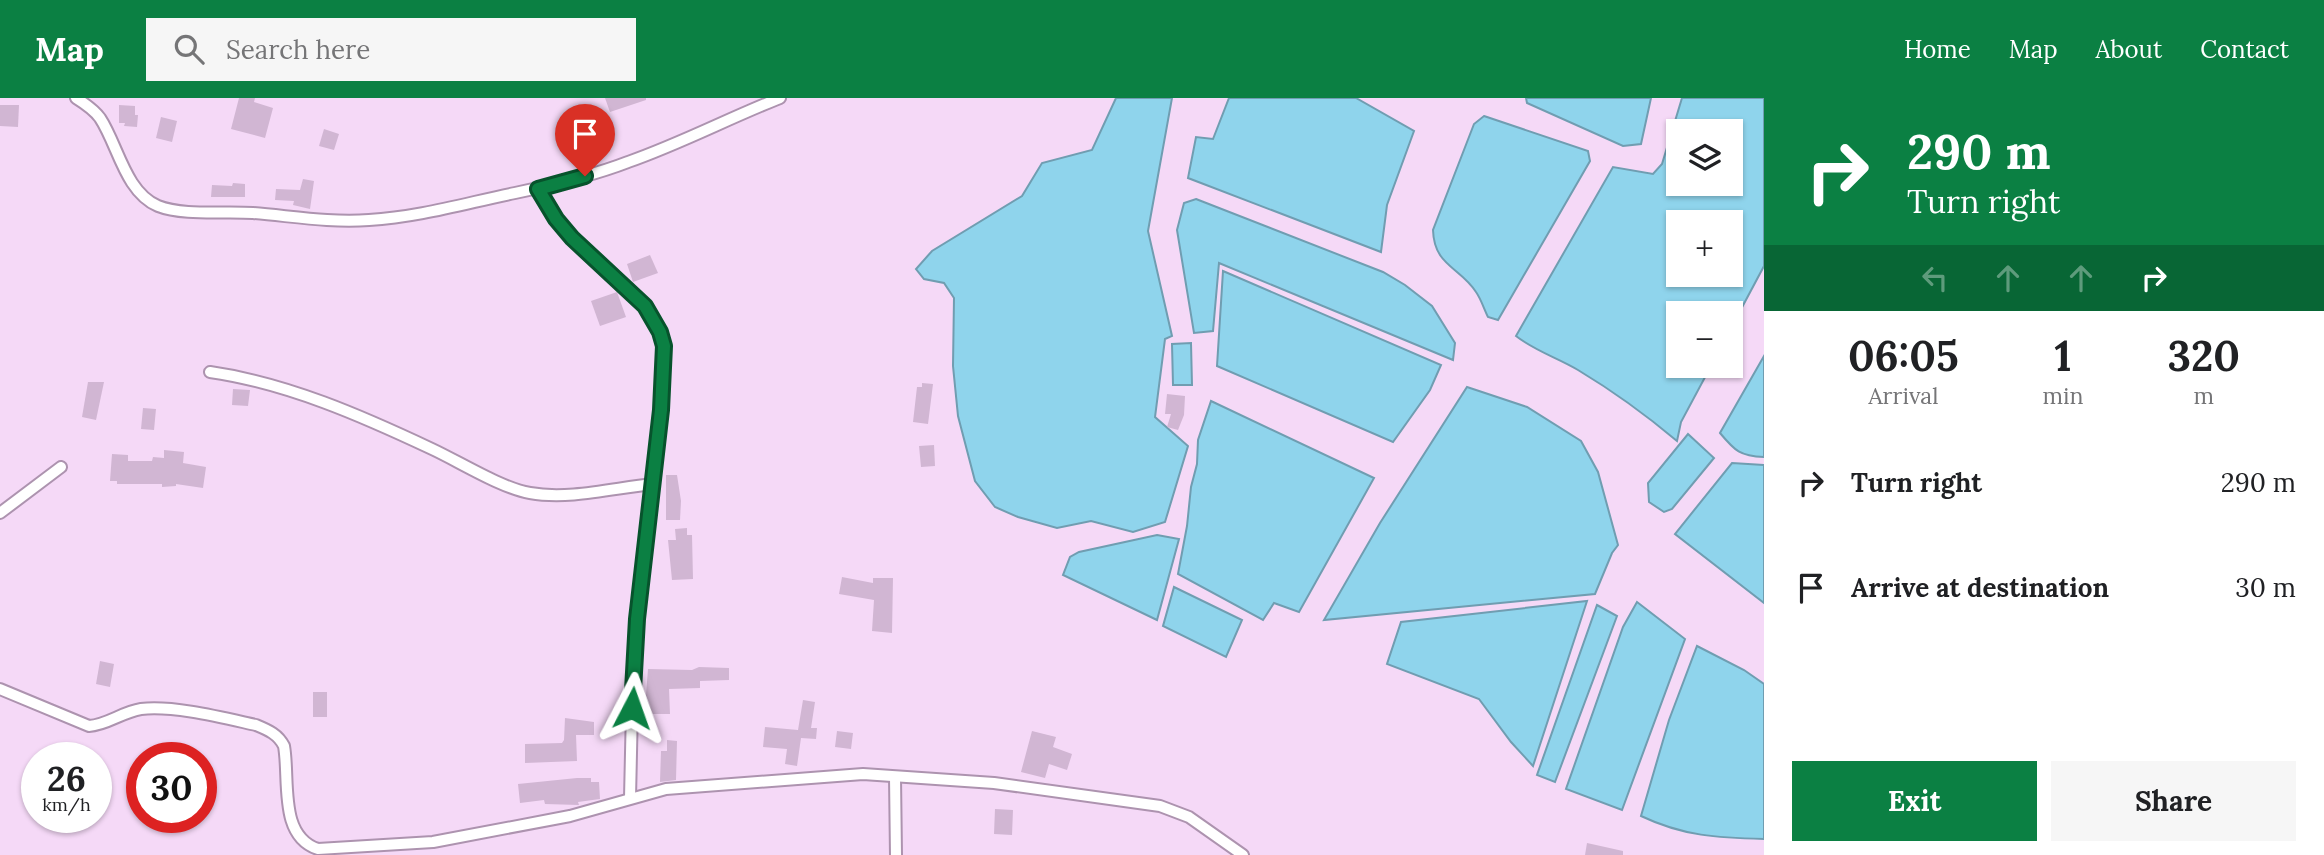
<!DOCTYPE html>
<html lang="en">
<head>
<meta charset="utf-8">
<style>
	:root { --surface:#fff; --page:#f6f6f6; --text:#202124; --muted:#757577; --accent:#0b8043 }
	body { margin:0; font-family:Lora,serif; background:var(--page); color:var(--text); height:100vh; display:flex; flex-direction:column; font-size:26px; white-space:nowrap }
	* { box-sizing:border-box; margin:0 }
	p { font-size:23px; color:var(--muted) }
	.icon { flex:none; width:38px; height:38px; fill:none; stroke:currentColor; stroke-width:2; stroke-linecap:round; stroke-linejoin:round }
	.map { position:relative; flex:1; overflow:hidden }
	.side { display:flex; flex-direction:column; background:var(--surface); width:560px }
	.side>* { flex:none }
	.banner { background:#0b8043; color:#fff; overflow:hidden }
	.buttons { position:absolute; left:1666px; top:21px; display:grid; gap:14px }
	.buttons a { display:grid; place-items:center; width:77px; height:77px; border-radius:0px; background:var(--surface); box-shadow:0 2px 5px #0004; font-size:35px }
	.speed { position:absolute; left:21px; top:644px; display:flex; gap:14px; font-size:35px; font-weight:700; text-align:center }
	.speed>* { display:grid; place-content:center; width:91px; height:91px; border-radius:50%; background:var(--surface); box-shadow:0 2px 5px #0004; line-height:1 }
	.speed small { font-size:18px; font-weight:400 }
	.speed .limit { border:10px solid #d22; background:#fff; color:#111 }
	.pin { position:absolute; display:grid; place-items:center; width:60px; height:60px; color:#fff; margin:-72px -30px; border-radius:50% 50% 50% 0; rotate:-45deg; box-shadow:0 0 7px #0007 }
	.pin .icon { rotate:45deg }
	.me { position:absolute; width:77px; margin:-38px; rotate:4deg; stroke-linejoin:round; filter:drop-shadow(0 0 5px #0008) }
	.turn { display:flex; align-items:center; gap:24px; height:147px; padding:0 28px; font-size:32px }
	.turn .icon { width:91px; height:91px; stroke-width:2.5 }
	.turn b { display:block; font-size:49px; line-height:60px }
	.lanes { display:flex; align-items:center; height:66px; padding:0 28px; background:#0003; justify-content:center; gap:35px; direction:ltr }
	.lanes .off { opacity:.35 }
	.eta { display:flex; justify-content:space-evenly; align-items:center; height:119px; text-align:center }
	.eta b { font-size:42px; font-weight:800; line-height:49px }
	.button { display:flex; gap:14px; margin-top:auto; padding:14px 28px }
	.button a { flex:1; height:80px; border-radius:0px; background:var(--accent); color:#fff; font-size:28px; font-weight:800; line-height:80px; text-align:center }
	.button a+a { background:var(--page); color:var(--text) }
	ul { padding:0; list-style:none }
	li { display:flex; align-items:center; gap:21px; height:105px; padding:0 28px }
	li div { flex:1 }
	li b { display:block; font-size:26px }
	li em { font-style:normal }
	header { display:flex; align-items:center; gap:42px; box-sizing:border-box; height:98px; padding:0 35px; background:var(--accent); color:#fff }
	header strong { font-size:33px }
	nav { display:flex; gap:38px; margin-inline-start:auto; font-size:24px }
	.search { width:490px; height:63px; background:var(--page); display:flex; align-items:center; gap:18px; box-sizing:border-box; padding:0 24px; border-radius:0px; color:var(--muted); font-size:26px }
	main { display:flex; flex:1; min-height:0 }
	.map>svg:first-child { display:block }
	.water { fill:#8fd4ec; stroke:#709db1; stroke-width:2; fill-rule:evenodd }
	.building { fill:#d1b6d3 }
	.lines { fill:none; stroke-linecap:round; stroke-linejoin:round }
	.minor-casing { stroke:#ad93af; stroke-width:14 }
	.minor { stroke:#fff; stroke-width:10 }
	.route-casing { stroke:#07532c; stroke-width:18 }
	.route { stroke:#0b8043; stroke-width:12 }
</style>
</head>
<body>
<header>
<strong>Map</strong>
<div class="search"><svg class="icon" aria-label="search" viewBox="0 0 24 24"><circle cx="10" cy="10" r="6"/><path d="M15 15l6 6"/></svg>Search here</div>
<nav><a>Home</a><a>Map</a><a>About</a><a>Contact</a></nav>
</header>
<main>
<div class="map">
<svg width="1764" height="757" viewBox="0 0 1764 757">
	<rect width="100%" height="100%" fill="#f5d9f7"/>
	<g class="water">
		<polygon points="1116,0 1172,0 1148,133 1172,238 1165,241 1155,319 1188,348 1165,424 1133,434 1091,423 1057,430 1018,419 995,409 975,383 958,318 953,268 954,200 944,185 924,181 916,171 932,153 1022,98 1042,65 1092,52"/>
		<polygon points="1229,0 1356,0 1414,33 1387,107 1381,154 1188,80 1196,39 1213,41"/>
		<polygon points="1526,0 1651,0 1641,46 1623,48 1527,5"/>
		<path d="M1682,0H1764V168L1731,230V215H1678V268H1711L1681,324L1677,343C1646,317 1613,293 1578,272C1558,260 1535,253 1516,238L1613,69L1653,76L1662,66ZM1678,33H1731V86H1678ZM1678,124H1731V177H1678Z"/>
		<path d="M1484,18L1588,53L1590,63L1498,222L1488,219C1484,211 1481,201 1476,194C1460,169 1434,168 1433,132L1474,26Z"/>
		<polygon points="1196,101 1383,174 1405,187 1432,208 1455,245 1453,262 1219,165 1213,233 1194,235 1177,132 1184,105"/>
		<polygon points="1223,173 1441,267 1430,292 1393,344 1217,268"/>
		<polygon points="1191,245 1192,287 1173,287 1172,246"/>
		<path d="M1764,258V359C1740,358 1735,353 1720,335Z"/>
		<polygon points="1467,289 1527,309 1581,343 1598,374 1618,447 1612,455 1595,496 1324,522 1380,425"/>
		<polygon points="1211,303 1374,380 1299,514 1274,505 1263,522 1178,476 1187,428 1191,389 1197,366 1198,342"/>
		<polygon points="1688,336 1714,360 1672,411 1664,414 1649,404 1648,385"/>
		<polygon points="1732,365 1764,367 1764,505 1675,436"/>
		<polygon points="1157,437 1179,441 1157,522 1063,477 1070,459 1079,454"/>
		<polygon points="1174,489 1242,522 1226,559 1163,528"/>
		<polygon points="1587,503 1533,668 1511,644 1479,601 1387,566 1401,524"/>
		<polygon points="1637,504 1685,541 1622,712 1566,691 1623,529"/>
		<polygon points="1597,507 1617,518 1555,684 1537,677"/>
		<path d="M1697,548L1744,572L1764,586V741C1718,740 1683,738 1641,718L1669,622Z"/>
	</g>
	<g class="building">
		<polygon points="239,0 255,0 254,4 273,10 265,40 231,31"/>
		<polygon points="605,0 646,0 646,2 610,14"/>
		<polygon points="0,7 19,7 18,29 0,28"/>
		<polygon points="119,7 135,8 135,17 138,17 137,29 124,28 125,25 119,25"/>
		<polygon points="161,19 177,23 172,44 156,40"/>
		<polygon points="324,31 339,36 334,52 319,48"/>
		<polygon points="303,81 314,83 310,111 293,107 294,103 275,102 276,91 300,92"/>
		<polygon points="233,85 245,86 245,99 211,99 212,87 232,88"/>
		<polygon points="650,157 658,175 633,184 627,166"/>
		<polygon points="617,194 626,219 600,228 591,203"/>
		<polygon points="88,284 104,284 96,322 82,319"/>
		<polygon points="922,285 933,286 928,326 913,324 917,289 922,289"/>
		<polygon points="233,291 250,292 248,308 232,307"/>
		<polygon points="1167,296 1185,298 1184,317 1178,332 1167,329 1171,316 1165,316"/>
		<polygon points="143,310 156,311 154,332 141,331"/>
		<polygon points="934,347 935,368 921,369 919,348"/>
		<polygon points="164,352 184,354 183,365 206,369 203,390 176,386 176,388 162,389 162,386 117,386 117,383 110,383 112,356 128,357 128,363 152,363 153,359 164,360"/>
		<polygon points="666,377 677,377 681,403 680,422 666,422"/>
		<polygon points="687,430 687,437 692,437 693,481 672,482 668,442 676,442 675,431"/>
		<polygon points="842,479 873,485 873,480 893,480 892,535 872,533 874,502 839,496"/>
		<polygon points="100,563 114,566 110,589 96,586"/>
		<polygon points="699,569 729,570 729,582 700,583 700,590 669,591 670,616 647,616 646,597 648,571 692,572"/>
		<rect x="313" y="594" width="14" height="25"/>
		<polygon points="803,602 815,604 811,630 817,630 816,641 801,640 797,668 785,666 787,651 763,649 765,629 798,632"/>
		<polygon points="565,620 594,624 594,637 576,637 577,663 525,665 525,646 562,645 564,642"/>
		<polygon points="837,633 853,635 851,651 835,649"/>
		<polygon points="1032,633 1056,639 1053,649 1072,656 1067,672 1049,666 1045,680 1021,674"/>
		<polygon points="667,642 677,643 676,682 660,684 661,653 667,653"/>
		<polygon points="577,680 591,680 591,684 599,684 600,701 578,704 579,707 545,706 544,702 520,705 518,686"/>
		<polygon points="995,711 1013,712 1012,737 994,736"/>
		<polygon points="1587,745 1623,753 1623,757 1585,757"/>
	</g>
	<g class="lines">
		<defs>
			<g id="minor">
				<path d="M76,0C84,5 95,13 100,20C118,47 125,94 158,108C183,118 224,113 253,115C291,118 330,125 369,122C420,119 466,105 515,95C553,87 592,78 628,64C680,46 729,20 780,0"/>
				<polyline points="538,91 556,121 571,140 645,208 660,234 664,248 661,312 637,521 632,610 630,700"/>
				<path d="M210,274C287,285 362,318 432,351C460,364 501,390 530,395C569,402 614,390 653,386"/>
				<polyline points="0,415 61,369"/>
				<path d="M0,591L89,628C107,627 122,614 141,611C173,607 224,620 256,627C268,632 278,636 284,648C290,681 278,738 318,751L433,744L570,718L666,691L863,676L994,685L1160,708L1189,719L1243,757"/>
				<polyline points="895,679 896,757"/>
			</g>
		</defs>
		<use href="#minor" class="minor-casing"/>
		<use href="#minor" class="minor"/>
	</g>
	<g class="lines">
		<defs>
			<polyline id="route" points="585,78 538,91 556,121 572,140 645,208 660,234 664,248 661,312 637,521 632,610"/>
		</defs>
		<use href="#route" class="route-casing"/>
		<use href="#route" class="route"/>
	</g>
</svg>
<div class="buttons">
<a><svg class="icon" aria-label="layers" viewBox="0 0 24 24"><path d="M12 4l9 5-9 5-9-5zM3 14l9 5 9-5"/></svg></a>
<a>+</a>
<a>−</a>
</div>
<div class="speed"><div>26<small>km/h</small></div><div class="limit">30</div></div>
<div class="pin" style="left:585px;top:78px;background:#d93025"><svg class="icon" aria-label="arrive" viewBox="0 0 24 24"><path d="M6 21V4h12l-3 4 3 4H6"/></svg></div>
<svg class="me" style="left:632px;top:610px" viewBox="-20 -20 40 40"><path d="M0-17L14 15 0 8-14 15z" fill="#0b8043" stroke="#fff" stroke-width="4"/></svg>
</div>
<section class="side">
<div class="banner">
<div class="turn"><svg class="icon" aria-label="right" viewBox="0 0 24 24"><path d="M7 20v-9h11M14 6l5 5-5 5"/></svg><div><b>290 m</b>Turn right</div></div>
<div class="lanes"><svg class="icon off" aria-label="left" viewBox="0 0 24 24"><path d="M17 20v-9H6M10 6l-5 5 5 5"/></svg><svg class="icon off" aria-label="ahead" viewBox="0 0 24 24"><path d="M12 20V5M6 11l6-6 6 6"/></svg><svg class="icon off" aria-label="ahead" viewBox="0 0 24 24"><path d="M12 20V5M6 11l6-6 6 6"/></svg><svg class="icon" aria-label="right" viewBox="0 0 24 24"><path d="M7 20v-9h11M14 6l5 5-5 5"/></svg></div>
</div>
<div class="eta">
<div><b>06:05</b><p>Arrival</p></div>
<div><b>1</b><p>min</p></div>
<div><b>320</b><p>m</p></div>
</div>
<ul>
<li><svg class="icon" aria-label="right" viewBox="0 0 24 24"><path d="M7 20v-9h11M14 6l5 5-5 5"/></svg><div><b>Turn right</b></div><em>290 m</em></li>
<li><svg class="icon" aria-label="arrive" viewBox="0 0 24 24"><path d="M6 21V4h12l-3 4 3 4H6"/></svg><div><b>Arrive at destination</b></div><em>30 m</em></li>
</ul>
<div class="button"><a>Exit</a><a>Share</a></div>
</section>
</main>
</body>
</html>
